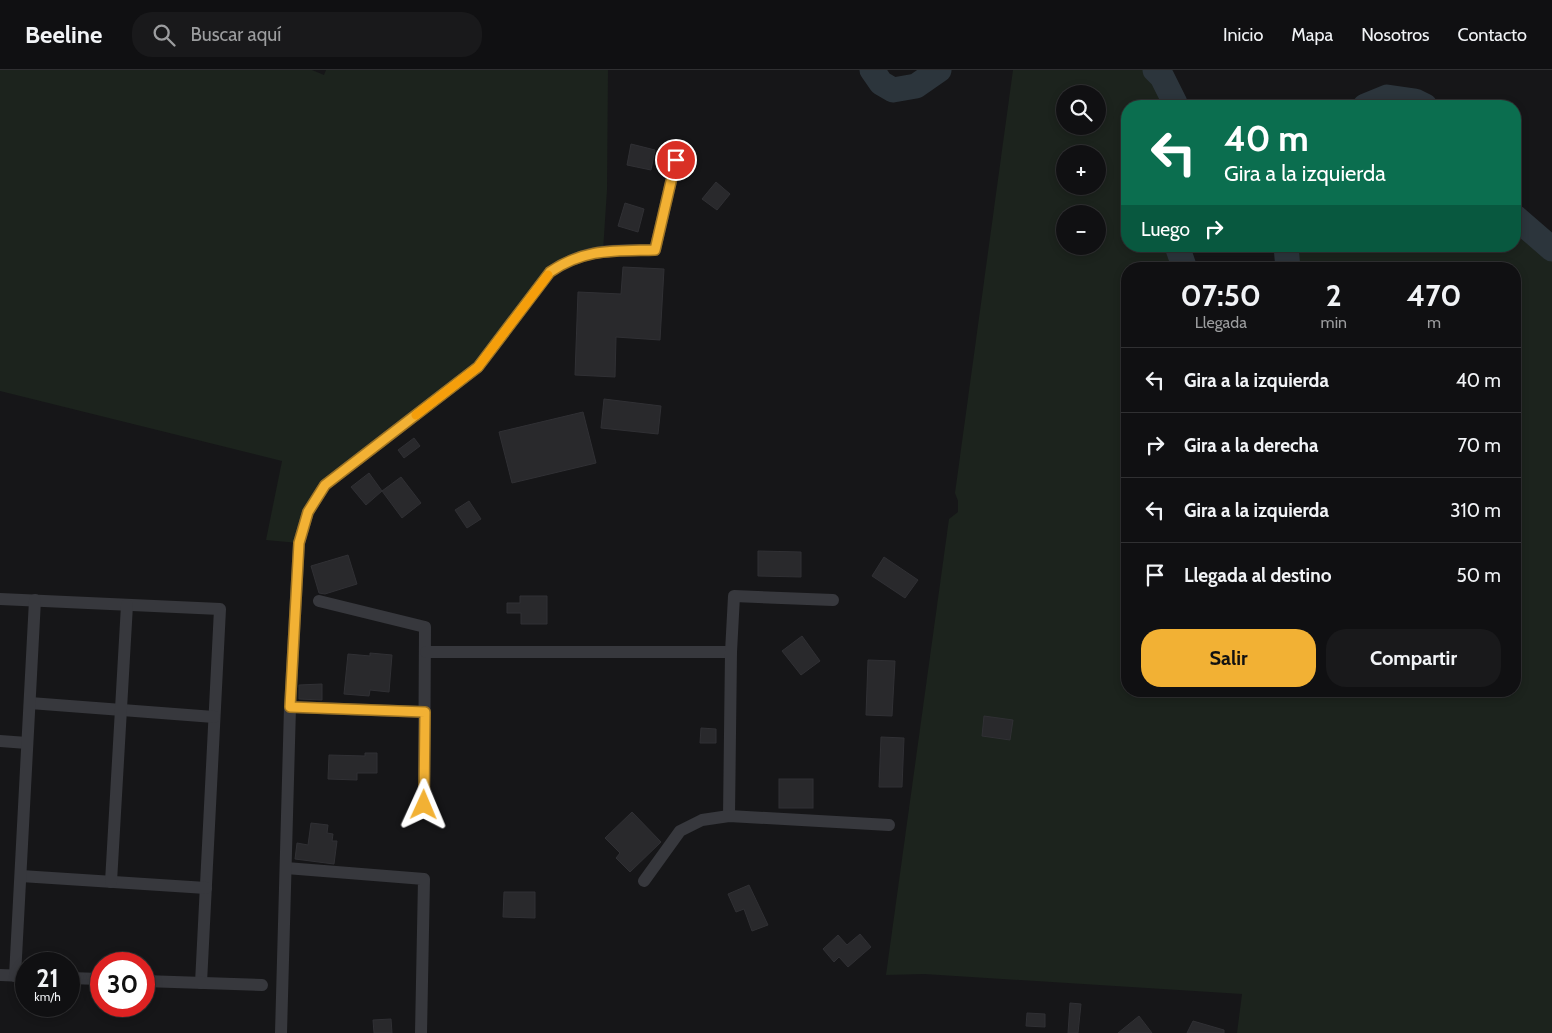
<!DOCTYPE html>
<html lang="es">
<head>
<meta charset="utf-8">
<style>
	:root { --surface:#101012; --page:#19191b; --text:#f1f3f6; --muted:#9c9d9f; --line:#303032; --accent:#f2b134 }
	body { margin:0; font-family:Cabin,sans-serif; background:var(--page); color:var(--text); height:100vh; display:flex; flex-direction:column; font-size:19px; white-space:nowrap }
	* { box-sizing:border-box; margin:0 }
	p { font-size:16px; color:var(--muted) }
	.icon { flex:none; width:28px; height:28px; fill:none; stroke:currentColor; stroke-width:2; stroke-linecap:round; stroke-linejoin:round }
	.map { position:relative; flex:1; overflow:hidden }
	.details { position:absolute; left:1121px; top:192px; width:400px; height:435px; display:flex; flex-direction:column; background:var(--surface); border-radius:20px; box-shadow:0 2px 8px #0003,0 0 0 1px var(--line) }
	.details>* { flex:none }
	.guide { position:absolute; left:1121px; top:30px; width:400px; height:152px; border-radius:20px; box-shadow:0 2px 8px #0003,0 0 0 1px var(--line); background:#0b6e4f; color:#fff; overflow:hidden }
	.tools { position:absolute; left:1056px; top:15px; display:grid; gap:10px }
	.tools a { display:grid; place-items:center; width:50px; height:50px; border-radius:50%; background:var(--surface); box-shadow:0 2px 8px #0003,0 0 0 1px var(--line); font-size:25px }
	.speed { position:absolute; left:15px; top:882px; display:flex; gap:10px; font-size:25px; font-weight:700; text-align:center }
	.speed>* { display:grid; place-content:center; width:65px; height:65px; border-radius:50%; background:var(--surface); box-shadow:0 2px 8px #0003,0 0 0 1px var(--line); line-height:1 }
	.speed small { font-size:12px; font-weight:400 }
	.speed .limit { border:8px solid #d22; background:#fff; color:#111 }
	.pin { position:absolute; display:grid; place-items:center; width:42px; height:42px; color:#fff; margin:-21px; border:2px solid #fff; border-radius:50%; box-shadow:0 1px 5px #0007 }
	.me { position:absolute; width:55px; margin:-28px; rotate:1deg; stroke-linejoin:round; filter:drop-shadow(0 0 4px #0008) }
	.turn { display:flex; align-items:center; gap:18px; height:105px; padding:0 20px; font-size:22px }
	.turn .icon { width:65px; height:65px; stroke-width:2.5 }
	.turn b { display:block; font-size:35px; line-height:42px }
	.then { display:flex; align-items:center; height:48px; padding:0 20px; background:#0003; gap:10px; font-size:19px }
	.eta { display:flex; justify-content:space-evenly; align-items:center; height:85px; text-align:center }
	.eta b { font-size:30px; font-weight:700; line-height:35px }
	.button { display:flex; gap:10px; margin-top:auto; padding:10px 20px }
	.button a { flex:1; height:58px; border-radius:20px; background:var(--accent); color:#111; font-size:20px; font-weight:700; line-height:58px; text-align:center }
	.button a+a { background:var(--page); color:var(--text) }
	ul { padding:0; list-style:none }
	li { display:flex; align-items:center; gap:15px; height:65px; padding:0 20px; border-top:1px solid var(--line) }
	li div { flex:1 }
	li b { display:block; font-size:19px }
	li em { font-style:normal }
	header { display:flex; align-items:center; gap:30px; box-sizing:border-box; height:70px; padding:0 25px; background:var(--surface); border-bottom:1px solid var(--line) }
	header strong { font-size:24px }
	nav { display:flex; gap:28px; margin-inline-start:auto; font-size:18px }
	.search { width:350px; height:45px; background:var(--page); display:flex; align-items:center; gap:12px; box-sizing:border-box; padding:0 18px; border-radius:20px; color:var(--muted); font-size:19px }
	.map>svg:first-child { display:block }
	.green { fill:#1c231d; fill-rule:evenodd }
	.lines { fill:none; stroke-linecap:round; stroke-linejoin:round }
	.river { stroke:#2c353c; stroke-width:25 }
	.building { fill:#29292c; stroke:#303034 }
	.street { stroke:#37383d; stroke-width:12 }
	.route-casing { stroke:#9d7322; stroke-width:12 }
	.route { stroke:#f2b134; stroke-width:9 }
	.slow { stroke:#f59e0b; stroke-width:9 }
</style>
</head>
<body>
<header>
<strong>Beeline</strong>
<div class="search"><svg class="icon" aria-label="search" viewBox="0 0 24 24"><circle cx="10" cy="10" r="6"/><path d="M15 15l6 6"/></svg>Buscar aquí</div>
<nav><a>Inicio</a><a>Mapa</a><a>Nosotros</a><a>Contacto</a></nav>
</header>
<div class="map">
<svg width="1552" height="963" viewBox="0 0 1552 963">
	<rect width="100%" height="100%" fill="#161618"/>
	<g class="green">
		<polygon points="0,0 312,0 324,5 326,0 608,0 607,120 603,181 566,191 478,297 325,415 299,473 266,470 282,391 0,321"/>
		<path d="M1013,0H1155L1162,7L1175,33L1174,36H1128V176H1177L1185,199H1128V621H1515V199H1288L1286,176H1515V147L1552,179V963H1237L1242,924L924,904L886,905L949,449L958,442V431L955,423ZM1065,24H1098V56H1065ZM1065,84H1098V116H1065ZM1065,144H1098V176H1065Z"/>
		<polygon points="1387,27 1415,31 1425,36 1365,36"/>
	</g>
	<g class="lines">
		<g class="river">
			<polyline points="872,0 881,13 893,20 916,16 939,0"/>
			<polyline points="1155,0 1162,7 1175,33 1174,36"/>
			<polyline points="1365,36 1387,27 1415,31 1425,36"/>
			<polyline points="1515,147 1552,179"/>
			<polyline points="1177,176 1185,199"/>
			<polyline points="1286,176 1288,199"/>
		</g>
	</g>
	<g class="building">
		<polygon points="631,74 655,80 651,100 627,95"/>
		<polygon points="716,112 730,124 717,140 702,129"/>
		<polygon points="625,133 644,139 638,162 618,156"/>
		<polygon points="623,197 664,199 660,270 616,267 615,307 575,305 578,222 621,224"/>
		<polygon points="604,329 661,336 658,364 601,358"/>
		<polygon points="583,342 596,393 512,413 499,362"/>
		<polygon points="414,368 420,376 404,388 398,380"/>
		<polygon points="369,403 382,421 366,435 351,417"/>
		<polygon points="401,407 421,433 402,448 382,421"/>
		<polygon points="469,431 481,449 467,458 455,440"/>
		<polygon points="758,481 801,482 801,507 758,506"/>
		<polygon points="348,485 357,514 325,524 319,523 311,496"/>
		<polygon points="884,487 918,510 905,528 872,506"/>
		<polygon points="520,526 547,526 547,554 521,554 521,543 507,543 507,533 520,533"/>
		<polygon points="802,566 820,591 801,605 782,581"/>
		<polygon points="370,583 392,585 389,622 370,620 369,626 344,624 348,584 370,586"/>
		<polygon points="868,590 895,591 892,646 866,645"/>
		<polygon points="322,614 322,630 299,629 299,615"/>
		<polygon points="984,646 1013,650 1010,670 982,666"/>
		<polygon points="701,658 716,659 716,673 700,673"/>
		<polygon points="881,667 904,668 902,717 879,717"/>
		<polygon points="365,683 377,683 377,703 357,703 357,710 328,709 329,685 365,686"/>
		<rect x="779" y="709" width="34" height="29"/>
		<polygon points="632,742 661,772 630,802 616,788 620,783 605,768"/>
		<polygon points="311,753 328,755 327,763 333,764 332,771 337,771 334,794 295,789 297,773 308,775"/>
		<polygon points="749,815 768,855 752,861 744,839 736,842 728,824"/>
		<polygon points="504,822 535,822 535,848 503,847"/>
		<polygon points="860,864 871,877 848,897 839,887 834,892 823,879 838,865 847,875"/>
		<polygon points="1070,933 1081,934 1078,963 1068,963"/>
		<polygon points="1027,943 1045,944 1045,957 1026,956"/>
		<polygon points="1139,946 1152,963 1118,963"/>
		<polygon points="391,949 392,963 374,963 373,950"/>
		<polygon points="1193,951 1224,960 1224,963 1187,963"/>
	</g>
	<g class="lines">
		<g class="street">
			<polyline points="0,529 220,539 201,913"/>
			<polyline points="319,531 425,557 424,735"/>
			<polyline points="426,582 731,582"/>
			<polyline points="30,633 214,647"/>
			<polyline points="290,637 425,642"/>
			<polyline points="0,671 27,673"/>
			<polyline points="729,746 731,582 734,526 833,530"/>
			<polyline points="286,798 424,809 421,963"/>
			<polyline points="21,806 206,818"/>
			<polyline points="644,811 680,761 702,750 729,746 889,755"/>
			<polyline points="111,812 127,535"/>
			<polyline points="0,905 26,906"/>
			<polyline points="15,906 35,530"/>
			<polyline points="69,908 101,909"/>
			<polyline points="144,911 262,915"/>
			<path d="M281,963L290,637L299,473L308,442L325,415L478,297L550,202C585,178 615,180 655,180L676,90"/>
		</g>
	</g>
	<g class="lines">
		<defs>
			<path id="route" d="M424,735L425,642L290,637L299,473L308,442L325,415L478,297L550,202C585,178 615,181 655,180L676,90"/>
		</defs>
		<use href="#route" class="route-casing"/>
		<use href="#route" class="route"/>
		<polyline class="slow" points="416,345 478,297 548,205"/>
	</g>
</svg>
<div class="tools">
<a><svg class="icon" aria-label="search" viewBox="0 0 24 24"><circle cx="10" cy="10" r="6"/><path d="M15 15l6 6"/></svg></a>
<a>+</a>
<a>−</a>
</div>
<div class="speed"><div>21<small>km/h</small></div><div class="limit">30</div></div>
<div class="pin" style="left:676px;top:90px;background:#d93025"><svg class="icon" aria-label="arrive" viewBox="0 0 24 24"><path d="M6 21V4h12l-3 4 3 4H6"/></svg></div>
<svg class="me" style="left:424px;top:735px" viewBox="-20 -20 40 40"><path d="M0-17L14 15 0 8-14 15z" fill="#f2b134" stroke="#fff" stroke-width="4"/></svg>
<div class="guide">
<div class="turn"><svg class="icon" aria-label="left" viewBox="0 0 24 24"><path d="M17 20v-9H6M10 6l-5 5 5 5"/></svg><div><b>40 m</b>Gira a la izquierda</div></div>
<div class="then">Luego<svg class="icon" aria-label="right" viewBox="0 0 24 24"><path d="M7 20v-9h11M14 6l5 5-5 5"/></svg></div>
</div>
<section class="details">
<div class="eta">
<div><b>07:50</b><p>Llegada</p></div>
<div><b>2</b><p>min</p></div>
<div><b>470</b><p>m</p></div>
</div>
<ul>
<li><svg class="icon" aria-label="left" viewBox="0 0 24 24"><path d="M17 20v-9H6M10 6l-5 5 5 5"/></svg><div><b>Gira a la izquierda</b></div><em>40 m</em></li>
<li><svg class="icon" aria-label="right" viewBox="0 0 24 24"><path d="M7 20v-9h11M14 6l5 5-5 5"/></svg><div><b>Gira a la derecha</b></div><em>70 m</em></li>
<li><svg class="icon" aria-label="left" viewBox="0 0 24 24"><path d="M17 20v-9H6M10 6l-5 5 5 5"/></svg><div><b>Gira a la izquierda</b></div><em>310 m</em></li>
<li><svg class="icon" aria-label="arrive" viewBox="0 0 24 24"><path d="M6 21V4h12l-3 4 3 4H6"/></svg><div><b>Llegada al destino</b></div><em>50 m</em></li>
</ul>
<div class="button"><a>Salir</a><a>Compartir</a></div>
</section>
</div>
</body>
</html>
